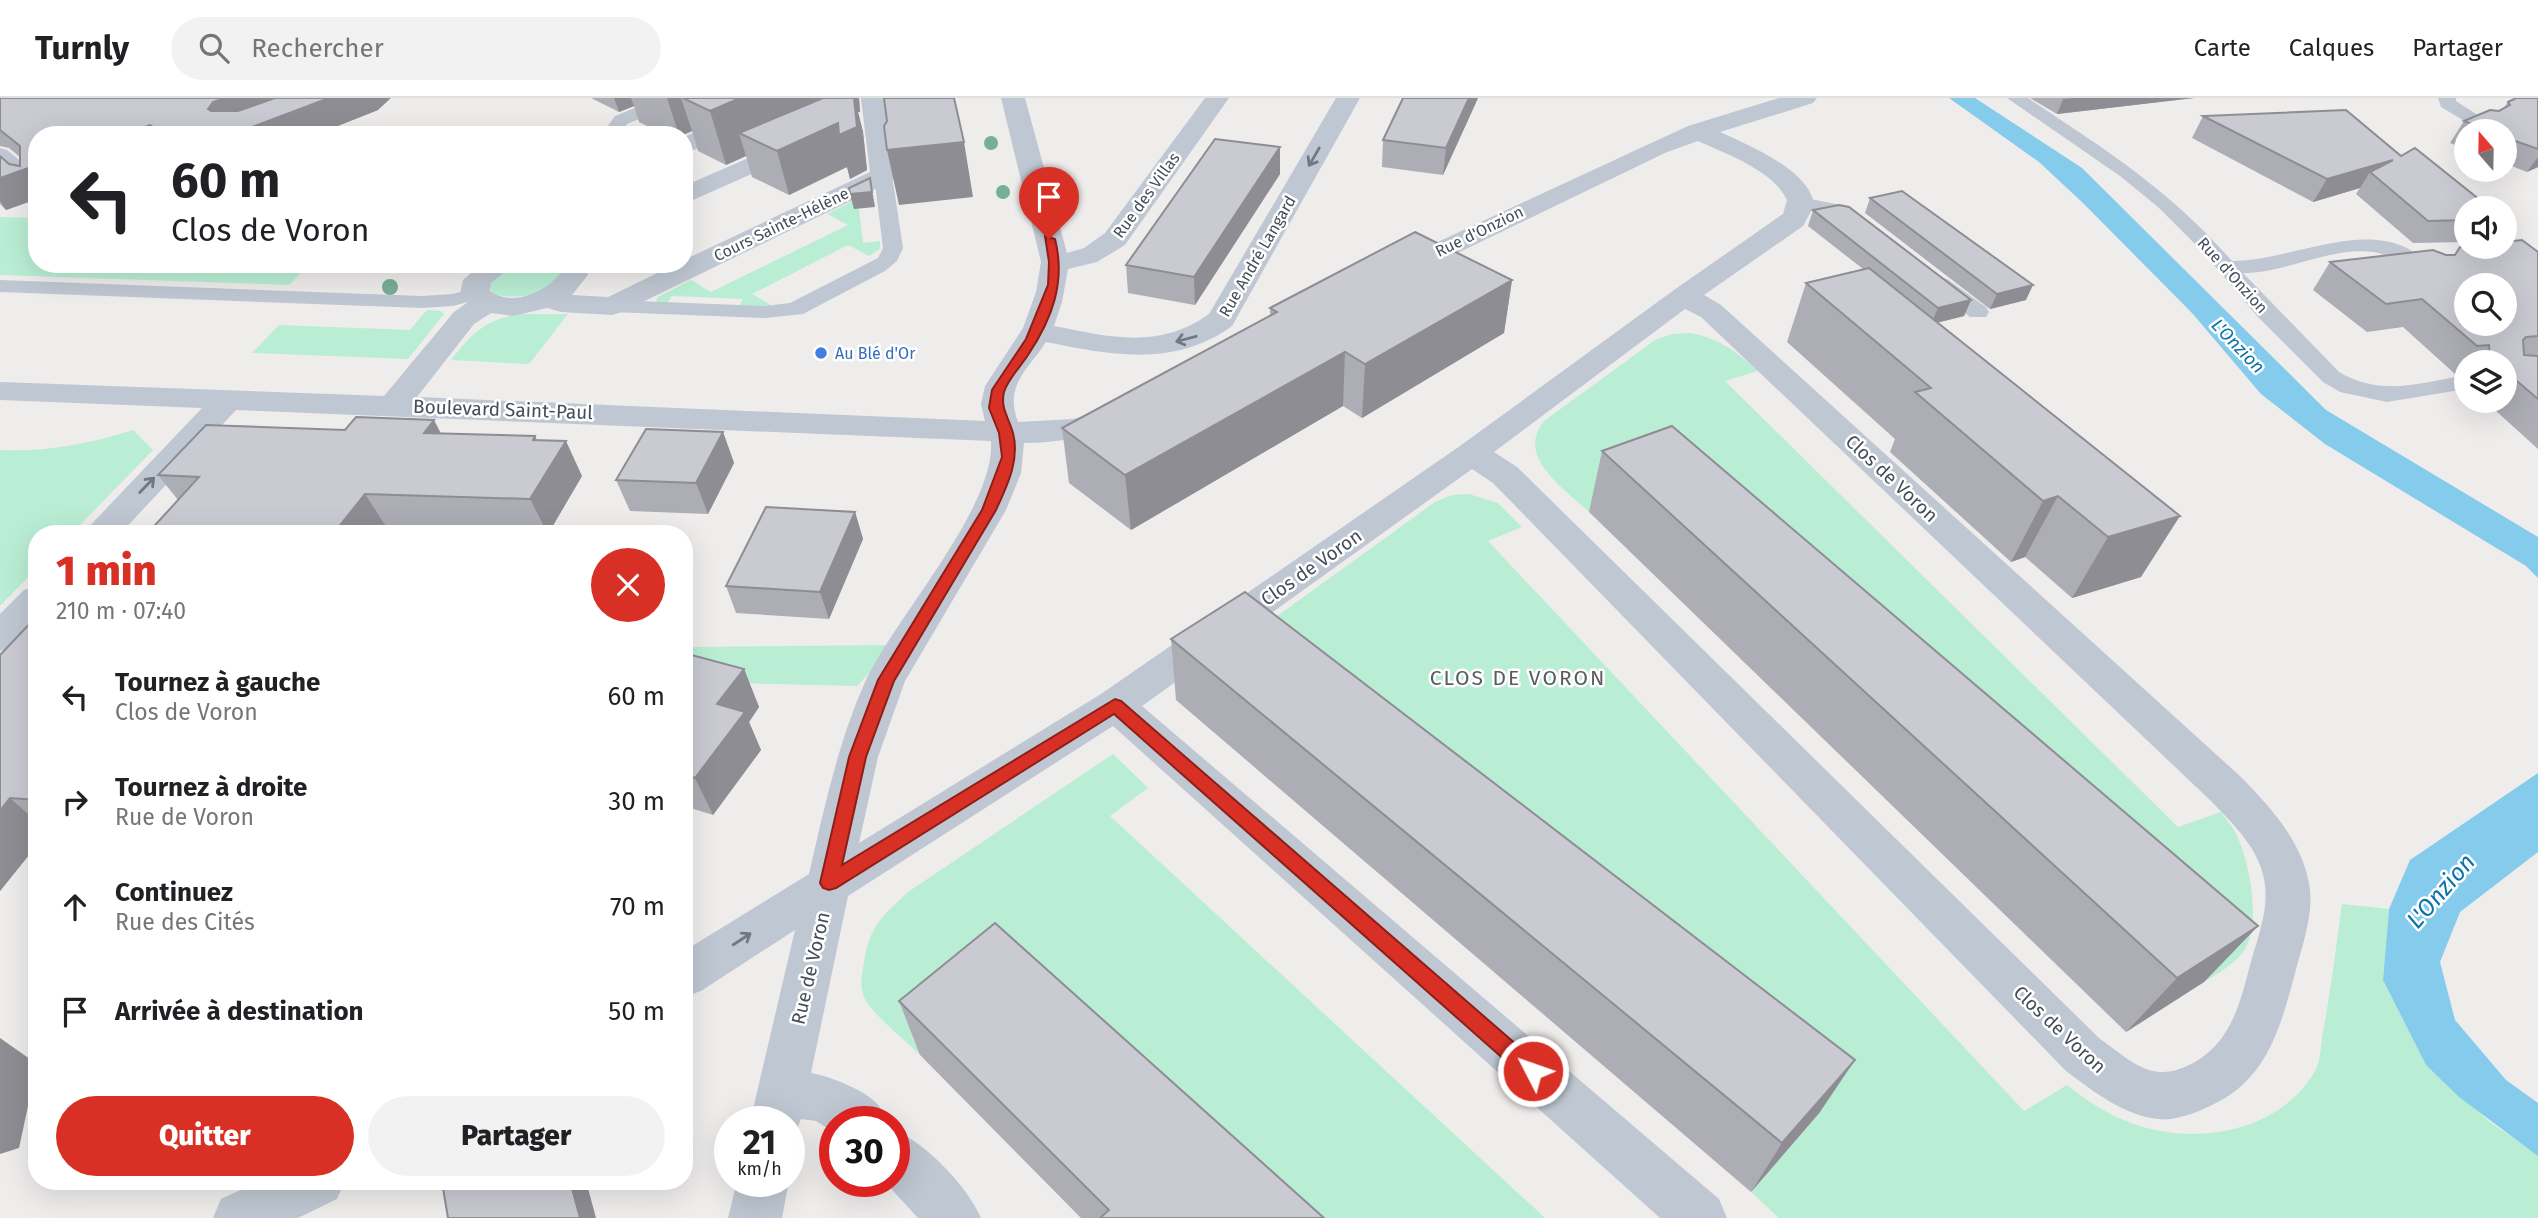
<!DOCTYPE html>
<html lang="fr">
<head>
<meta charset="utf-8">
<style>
	:root { --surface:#fff; --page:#f2f2f2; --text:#202124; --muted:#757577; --line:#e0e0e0; --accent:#d93025 }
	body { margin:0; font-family:"Fira Sans",sans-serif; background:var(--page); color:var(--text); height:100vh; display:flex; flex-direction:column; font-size:26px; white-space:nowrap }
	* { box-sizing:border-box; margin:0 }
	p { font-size:23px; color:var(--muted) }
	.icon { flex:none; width:38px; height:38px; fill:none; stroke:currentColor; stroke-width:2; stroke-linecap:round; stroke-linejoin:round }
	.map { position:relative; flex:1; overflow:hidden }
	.drawer { position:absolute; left:28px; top:427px; width:665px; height:665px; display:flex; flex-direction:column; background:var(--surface); border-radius:28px; box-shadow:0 7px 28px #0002 }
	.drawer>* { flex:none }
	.banner { position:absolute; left:28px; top:28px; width:665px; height:147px; border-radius:28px; box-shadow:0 7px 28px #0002; background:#fff; color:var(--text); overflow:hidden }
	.needle { width:46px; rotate:340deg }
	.fabs { position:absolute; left:2454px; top:21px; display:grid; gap:14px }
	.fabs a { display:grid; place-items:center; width:63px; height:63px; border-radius:50%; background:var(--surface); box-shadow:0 7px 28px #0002; font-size:35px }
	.speed { position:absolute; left:714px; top:1008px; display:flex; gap:14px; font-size:35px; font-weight:700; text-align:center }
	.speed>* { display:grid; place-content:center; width:91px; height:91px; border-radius:50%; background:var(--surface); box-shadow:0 7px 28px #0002; line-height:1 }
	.speed small { font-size:18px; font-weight:400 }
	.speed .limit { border:10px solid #d22; background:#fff; color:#111 }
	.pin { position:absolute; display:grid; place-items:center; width:60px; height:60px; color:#fff; margin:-72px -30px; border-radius:50% 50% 50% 0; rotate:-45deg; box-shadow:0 0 7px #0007 }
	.pin .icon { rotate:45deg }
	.me { position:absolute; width:77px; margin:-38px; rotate:311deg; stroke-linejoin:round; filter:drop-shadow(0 0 5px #0008) }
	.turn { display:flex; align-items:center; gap:24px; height:147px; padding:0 28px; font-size:32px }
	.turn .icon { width:91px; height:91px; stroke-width:2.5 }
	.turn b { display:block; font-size:49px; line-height:60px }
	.round { display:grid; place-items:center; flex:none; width:74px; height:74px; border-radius:37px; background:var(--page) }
	.overview { display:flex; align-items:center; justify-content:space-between; height:119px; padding:0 28px }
	h1 { font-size:42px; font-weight:800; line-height:52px; color:var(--accent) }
	.action { display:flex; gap:14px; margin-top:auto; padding:14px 28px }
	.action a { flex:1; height:80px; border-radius:42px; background:var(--accent); color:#fff; font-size:28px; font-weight:800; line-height:80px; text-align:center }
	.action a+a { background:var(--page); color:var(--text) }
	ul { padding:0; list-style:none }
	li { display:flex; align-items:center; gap:21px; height:105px; padding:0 28px }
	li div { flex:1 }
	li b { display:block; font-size:26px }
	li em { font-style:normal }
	header { display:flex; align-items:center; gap:42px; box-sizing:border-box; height:98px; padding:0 35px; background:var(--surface); border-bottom:2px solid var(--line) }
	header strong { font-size:33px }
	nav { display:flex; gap:38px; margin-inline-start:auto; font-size:24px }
	.search { width:490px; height:63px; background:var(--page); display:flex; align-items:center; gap:18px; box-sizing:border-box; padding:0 24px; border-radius:38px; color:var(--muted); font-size:26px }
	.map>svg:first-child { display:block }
	.green { fill:#b9eed4 }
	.water { fill:#85cbec }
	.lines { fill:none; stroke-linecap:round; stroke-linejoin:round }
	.service { fill:#bfc7d2; fill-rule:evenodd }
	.minor { fill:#bfc7d2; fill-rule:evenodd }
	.tree { fill:#77ae98 }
	.wall { fill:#adaeb5 }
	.shaded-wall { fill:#8d8d93 }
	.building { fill:#c9cad2; stroke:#8d8d93; stroke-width:2; fill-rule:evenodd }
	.oneway { stroke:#707884 }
	.route { fill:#d93025; stroke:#8d1f18; stroke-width:2 }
	.shop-dot { fill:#3f7fe0; stroke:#fff; stroke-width:2.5 }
	.labels { text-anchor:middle; stroke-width:5; stroke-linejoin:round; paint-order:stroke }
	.far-street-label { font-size:16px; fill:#454d5a; stroke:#fff }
	.far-shop-label { font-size:16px; fill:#366cbe; stroke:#fff; text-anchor:start }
	.far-water-label { font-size:18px; font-style:italic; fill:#0b74a6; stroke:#fff }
	.street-label { font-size:19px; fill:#454d5a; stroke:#fff }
	.neighbourhood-label { font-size:21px; letter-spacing:2px; fill:#595c61; stroke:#fff }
	.near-water-label { font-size:24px; font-style:italic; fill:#0b74a6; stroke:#fff }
</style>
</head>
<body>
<header>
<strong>Turnly</strong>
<div class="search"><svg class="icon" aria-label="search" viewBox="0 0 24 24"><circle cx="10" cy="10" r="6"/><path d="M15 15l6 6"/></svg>Rechercher</div>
<nav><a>Carte</a><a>Calques</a><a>Partager</a></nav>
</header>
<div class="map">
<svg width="2538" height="1120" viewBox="0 0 2538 1120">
	<rect width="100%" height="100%" fill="#efecec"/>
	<g class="green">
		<polygon points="853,103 859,111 863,145 880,143 880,151 869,158 848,147 752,196 773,208 738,210 743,201 672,198 666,207 656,203 658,199 691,182 711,194 848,127 827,116"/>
		<polygon points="0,119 37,120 37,166 310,166 289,187 0,177"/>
		<path d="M518,166H553L560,171C566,196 509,204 491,195L490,184L503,172Z"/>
		<polygon points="427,212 441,213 444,216 408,261 252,255 279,227 410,232"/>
		<path d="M522,216H568L529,266L451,262C472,235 487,220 522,216Z"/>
		<path d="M1690,235C1719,240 1737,254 1758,273L1725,283L2178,729L2221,714C2225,720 2230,726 2234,732C2249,758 2263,828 2243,854C2233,867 2217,876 2204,884L1643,378L1627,400L1589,414C1564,390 1515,359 1544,323L1655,242L1672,236Z"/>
		<path d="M133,332L153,352L71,436H37V470L0,508V352C45,354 90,346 133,332Z"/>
		<path d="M1469,396L1498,405L1522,429L1488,443L2024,1013L2067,987C2087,1003 2107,1016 2131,1025C2195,1049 2282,1034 2316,971C2321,961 2321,945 2323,934C2331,892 2336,849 2342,806L2389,811L2383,882L2426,967L2490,1024L2538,1057V1120H1779L1751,1094L1820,1014L1237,547L1435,404L1452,397Z"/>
		<polygon points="895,547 857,588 684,584 684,549"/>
		<path d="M1113,656L1148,690L1110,718L1545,1120H1269L1009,882L920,957C906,943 876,919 866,903C860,893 861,882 863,871C869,829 878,822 908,794Z"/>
	</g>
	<g class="water">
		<polygon points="1949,0 1975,0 2082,70 2326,312 2538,439 2538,480 2526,468 2325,346 2261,296 2192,215 2083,105 2039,64"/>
		<polygon points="2538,675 2538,754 2460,814 2440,864 2455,922 2506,982 2538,1005 2538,1058 2459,999 2426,967 2383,882 2389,811 2410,762"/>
	</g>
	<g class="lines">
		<g class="service">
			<polygon points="659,0 683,0 680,4 627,26 626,28 634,37 614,37 607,29 615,18"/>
			<path d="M2007,0H2028C2105,51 2170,92 2232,163C2287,163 2354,126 2405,149C2416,154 2426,166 2435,174L2438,178L2435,182C2414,188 2398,157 2373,154C2332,148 2286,175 2243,175L2339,274C2382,299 2420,285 2466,277V291L2387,304L2340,294L2323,284L2258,219L2204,155L2158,109L2120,78Z"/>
			<polygon points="2438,0 2456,0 2456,3 2493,27 2484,32 2478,31 2441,9"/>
			<polygon points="0,50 7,52 37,77 37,93 30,91 0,65"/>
			<polygon points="883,71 892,77 903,150 897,163 885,173 803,216 765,220 612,214 604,213 601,208 604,203 612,202 765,208 790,205 878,160 883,150 874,77"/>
			<polygon points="1801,99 1845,108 1870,124 1867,128 1853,128 1832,117 1794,109 1791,105 1794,101"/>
			<polygon points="1940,179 1947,181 1986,209 1989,214 1986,219 1970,219 1933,189 1930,185 1933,181"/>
			<polygon points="0,182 422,198 452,196 475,190 482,192 486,196 482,200 453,208 422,210 0,194"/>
		</g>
		<g class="minor">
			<polygon points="776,0 809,0 805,5 684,56 684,39"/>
			<path d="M861,0H885L896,77L892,83L622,214L612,217L561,214L547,210L513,218L491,215L474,226L417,299L985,323L981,306L985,288L1023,230L1036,194L1041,164L1001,0H1025L1067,155L1084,150L1105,135L1205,0H1229L1125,147L1097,164L1068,171L1062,204L1054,228C1110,239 1159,252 1209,216L1336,0H1360L1232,228C1174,270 1111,257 1046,244C1027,273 1004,287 1018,324L1073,321L1112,311L1123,314L1128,321L1123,328C1091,338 1058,345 1024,345L1021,375L1006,412L905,583L878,659L859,745L1101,596L1460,348L1674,192L1783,116L1787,102C1773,72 1726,56 1698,43L1667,54L1408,179L1398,182L1388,179L1384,173L1388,167L1688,28L1779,0H1817L1813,5L1720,34C1748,47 1812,73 1814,108L1803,128L1704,197L1721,207L2241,679C2270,709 2301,742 2309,785C2315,816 2301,850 2294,879C2278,939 2263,988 2201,1012C2190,1017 2171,1023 2159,1021C2124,1018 2093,993 2066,973L1493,385L1472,371L1142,608L1719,1101L1727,1120H1660L1113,628L848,798L811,975C829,978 868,993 879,1008C882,1012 884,1019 886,1024H835V1035L816,1023L801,1021L793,1041L789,1043V1024H750L795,832L701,893L684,899V853L809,776C824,711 838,644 866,582C895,520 996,409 991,343L236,312L120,436H82L202,310L0,302V284L384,298L454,214L468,204L460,196L463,182L481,166H514L491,185L490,193C511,209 544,195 560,176L557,166H585L588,177L572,197L608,199L676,166H684V162L870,74ZM1685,211L1701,219L2211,703C2234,727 2261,752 2265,787C2268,812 2259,836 2252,860C2241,900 2234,941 2195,964C2186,969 2172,975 2160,974C2138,973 2118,953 2100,941L1517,369L1494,354Z"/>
			<polygon points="797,39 806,42 810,47 806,52 684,106 684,88"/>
			<polygon points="37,488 37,524 13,549 0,553 0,516 24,492"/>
			<path d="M894,1032C925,1044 968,1089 981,1120H918L884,1083H894Z"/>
			<polygon points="260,1083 345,1083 337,1101 298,1120 213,1120 221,1101"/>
			<polygon points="737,1083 789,1083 782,1120 728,1120"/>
		</g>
	</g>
	<g class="tree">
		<circle cx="991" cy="45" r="7"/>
		<circle cx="1003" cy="94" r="7"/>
		<circle cx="390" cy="189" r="8"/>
	</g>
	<g class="wall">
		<polygon points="0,0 378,12 315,37 37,37 37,101 6,112 0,106 0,58 9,66 20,68 20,59 9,50 0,48"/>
		<polygon points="591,0 859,0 860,14 858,14 863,34 867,72 850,81 847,69 789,97 752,79 746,58 726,67 698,53 692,33 683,37 665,37 639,24 634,8 619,14"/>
		<polygon points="1403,0 1478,0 1443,77 1382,69 1383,42"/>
		<polygon points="2030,0 2194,0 2057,16"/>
		<polygon points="2538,0 2538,69 2527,74 2504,65 2504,33 2466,33 2466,51 2450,45 2464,23 2499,13 2503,11 2508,4"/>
		<polygon points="2346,12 2466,110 2466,144 2413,145 2356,96 2360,90 2313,104 2192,40 2203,18"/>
		<polygon points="1280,76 1195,207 1128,195 1126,167"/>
		<polygon points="1870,100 2026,202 1990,211 1865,115"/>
		<polygon points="1813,112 1971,202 1964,218 1937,225 2141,479 2072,500 2025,459 2011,464 1890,354 1895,341 1787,244 1806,185 1863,171 1808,128"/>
		<polygon points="2538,154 2538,351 2485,303 2504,303 2504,264 2466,264 2466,275 2455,276 2403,229 2367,234 2313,192 2330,164 2446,157"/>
		<polygon points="1512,182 1504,235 1362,320 1343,308 1131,432 1069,385 1062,330 1270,218 1270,210"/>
		<polygon points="723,334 734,365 708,416 630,413 616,382"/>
		<polygon points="441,335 535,338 537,343 582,378 548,436 387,430 382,436 147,436 178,402 158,377"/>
		<polygon points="1602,353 2258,828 2204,884 2126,934 1589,414"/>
		<polygon points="855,414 863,441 829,521 736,515 726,488"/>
		<polygon points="37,518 37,747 0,793 0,557"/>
		<polygon points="1171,541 1820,1014 1751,1094 1176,602"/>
		<polygon points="684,555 744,571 759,609 749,624 761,652 713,717 684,708"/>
		<polygon points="899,903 1324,1120 1081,1120 920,957"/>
	</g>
	<g class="shaded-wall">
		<polygon points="225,0 310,0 228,31 208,11 213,4"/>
		<polygon points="329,0 391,0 378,12 315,37 247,37 244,32"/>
		<polygon points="614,0 631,0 634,8 619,14"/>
		<polygon points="667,0 681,0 692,33 683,37 679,37"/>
		<polygon points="683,0 859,0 860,14 858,14 863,34 867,72 850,81 847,69 789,97 777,53 856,15 739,35 746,58 726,67 710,13"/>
		<polygon points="1469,0 1478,0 1443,77 1446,50"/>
		<polygon points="2075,0 2194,0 2057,16 2063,1"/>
		<polygon points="150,27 156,37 123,37"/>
		<polygon points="964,44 973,99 899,107 887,52"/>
		<polygon points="1280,49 1280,76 1195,207 1194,179"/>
		<polygon points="2538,59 2538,69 2527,74"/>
		<polygon points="2393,62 2370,74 2360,90 2313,104 2327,81"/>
		<polygon points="37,67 37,101 6,112 0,103 0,80"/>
		<polygon points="870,80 875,109 854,111 850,96"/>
		<polygon points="1512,182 1504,235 1362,320 1365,266"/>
		<polygon points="2033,187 2026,202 1990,211 1997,196"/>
		<polygon points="1971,202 1964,218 1931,226 1938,210"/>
		<polygon points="1345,254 1343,308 1131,432 1125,377"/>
		<polygon points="434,322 452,357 424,335"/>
		<polygon points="723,334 734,365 708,416 696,385"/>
		<polygon points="535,338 550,369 566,343 582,378 548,436 530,401 533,342"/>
		<polygon points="365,396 387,430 382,436 333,436"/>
		<polygon points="2058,398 2025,459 2011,464 2043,403"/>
		<polygon points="855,414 863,441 829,521 820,494"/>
		<polygon points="2180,418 2141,479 2072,500 2108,439"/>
		<polygon points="744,571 759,609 749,624 761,652 713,717 695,680 717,606"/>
		<polygon points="10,700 37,724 37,747 0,793 0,713"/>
		<polygon points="2258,828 2204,884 2126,934 2177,880"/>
		<polygon points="0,940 37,966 19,1050 0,1056"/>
		<polygon points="1855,962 1820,1014 1751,1094 1782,1045"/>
		<polygon points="570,1083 586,1083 596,1120 580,1120"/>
	</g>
	<g class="building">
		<polygon points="0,0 225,0 213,4 208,11 211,13 238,13 275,0 329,0 244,32 252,37 165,37 150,27 123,37 37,37 37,67 0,80 0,58 9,66 20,68 20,48 0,32"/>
		<polygon points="683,0 740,0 710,13"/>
		<polygon points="823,0 854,0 857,29 839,37 838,25 777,53 739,35"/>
		<polygon points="884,0 954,0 964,44 887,52 884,28 887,23"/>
		<polygon points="1403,0 1469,0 1446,50 1383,42"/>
		<polygon points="2516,0 2538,0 2538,51 2504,39 2504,33 2490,33 2464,23 2490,12 2499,13 2510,7 2508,4"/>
		<polygon points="2346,12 2401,58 2415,50 2490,110 2466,110 2466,122 2428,123 2370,74 2393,62 2327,81 2203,18"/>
		<polygon points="1215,41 1280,49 1194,179 1126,167"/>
		<polygon points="870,80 872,94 850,96 849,90"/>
		<polygon points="1902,93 2033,187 1997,196 1870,100"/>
		<polygon points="1839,107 1849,109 1971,202 1938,210 1813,112"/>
		<polygon points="1415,134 1512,182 1365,266 1345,254 1125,377 1062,330 1277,214 1270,210"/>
		<path d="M2522,142L2538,154V238L2526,239L2523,242L2524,257L2538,258V301L2504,272V264H2496L2490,260L2489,247L2477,248L2422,201L2386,206L2330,164L2433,152L2446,157H2455L2460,149H2504V144ZM2466,187H2504V226H2466Z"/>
		<polygon points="1869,170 2180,418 2108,439 2058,398 2043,403 1915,294 1931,290 1806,185"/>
		<polygon points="356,319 434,322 424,335 535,338 533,342 566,343 530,401 365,396 333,436 147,436 199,379 158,377 206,327 345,332"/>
		<polygon points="1672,328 2258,828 2177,880 1602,353"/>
		<polygon points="646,331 723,334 696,385 616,382"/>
		<polygon points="766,409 855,414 820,494 726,488"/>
		<polygon points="1245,494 1855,962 1782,1045 1171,541"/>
		<polygon points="37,518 37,702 10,700 0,713 0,557"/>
		<polygon points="684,555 744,571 717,606 745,614 695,680 684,676"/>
		<polygon points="995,825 1324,1120 1100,1120 1109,1112 899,903"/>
		<polygon points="458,1083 570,1083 580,1120 448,1120 443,1090"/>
	</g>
	<defs><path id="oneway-shaft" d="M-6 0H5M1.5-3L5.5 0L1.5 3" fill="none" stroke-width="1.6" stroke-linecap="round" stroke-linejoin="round" transform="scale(1.75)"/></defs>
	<g class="oneway">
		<use href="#oneway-shaft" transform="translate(1314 59) rotate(120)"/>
		<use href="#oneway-shaft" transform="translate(1186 241) rotate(165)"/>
		<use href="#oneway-shaft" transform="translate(147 387) rotate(-46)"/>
		<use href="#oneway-shaft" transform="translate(742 841) rotate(-33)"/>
	</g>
	<path class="route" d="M1045,138L1055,141C1066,184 1052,221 1028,257C1021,268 1008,281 1004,294C1000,310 1009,320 1013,335C1020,362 1007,388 996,412L894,583L866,659L842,767L1115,601L1121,603L1540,967L1543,973L1540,980L1533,983L1525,980L1114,616L836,790L829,792L823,790L820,785L849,659L878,582L982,412L1002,359L999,335L989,310L992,292L1026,241L1048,187L1049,164Z"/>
	<circle class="shop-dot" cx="821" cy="255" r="7"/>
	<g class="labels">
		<g class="far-street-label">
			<text transform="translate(1146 97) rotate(-54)" y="6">Rue des Villas</text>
			<text transform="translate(781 126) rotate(-26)" y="6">Cours Sainte-Hélène</text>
			<text transform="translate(1479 133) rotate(-26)" y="6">Rue d'Onzion</text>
			<text transform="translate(1257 158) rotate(-60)" y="6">Rue André Langard</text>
			<text transform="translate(2233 177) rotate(48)" y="6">Rue d'Onzion</text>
		</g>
		<g class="far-shop-label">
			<text x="835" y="261">Au Blé d'Or</text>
		</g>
		<g class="far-water-label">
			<text transform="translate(2238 248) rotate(46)" y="6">L'Onzion</text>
		</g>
		<g class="street-label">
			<text transform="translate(503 311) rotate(2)" y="7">Boulevard Saint-Paul</text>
			<text transform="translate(1892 380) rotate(43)" y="7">Clos de Voron</text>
			<text transform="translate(1311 469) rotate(-35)" y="7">Clos de Voron</text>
			<text transform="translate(810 870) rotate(-77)" y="7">Rue de Voron</text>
			<text transform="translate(2060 931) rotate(43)" y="7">Clos de Voron</text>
		</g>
		<g class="neighbourhood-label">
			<text x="1518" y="587">CLOS DE VORON</text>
		</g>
		<g class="near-water-label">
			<text transform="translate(2441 793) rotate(-49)" y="8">L'Onzion</text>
		</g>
	</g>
</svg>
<div class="fabs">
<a><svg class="needle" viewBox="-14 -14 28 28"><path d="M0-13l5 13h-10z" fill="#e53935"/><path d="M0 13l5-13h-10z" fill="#757577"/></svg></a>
<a><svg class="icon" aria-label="sound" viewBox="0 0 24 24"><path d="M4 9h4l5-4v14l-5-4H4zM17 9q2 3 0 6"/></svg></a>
<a><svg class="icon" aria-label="search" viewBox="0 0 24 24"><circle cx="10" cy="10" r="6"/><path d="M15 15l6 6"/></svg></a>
<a><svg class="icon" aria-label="layers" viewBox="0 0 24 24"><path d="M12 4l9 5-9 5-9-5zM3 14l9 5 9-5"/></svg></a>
</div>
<div class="speed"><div>21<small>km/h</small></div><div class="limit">30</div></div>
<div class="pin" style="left:1049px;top:141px;background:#d93025"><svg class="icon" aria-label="arrive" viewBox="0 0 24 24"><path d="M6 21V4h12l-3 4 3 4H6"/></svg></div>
<svg class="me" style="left:1533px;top:973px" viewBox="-20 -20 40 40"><circle r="17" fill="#d93025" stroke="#fff" stroke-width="3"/><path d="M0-11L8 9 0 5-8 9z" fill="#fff"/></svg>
<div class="banner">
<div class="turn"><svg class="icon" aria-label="left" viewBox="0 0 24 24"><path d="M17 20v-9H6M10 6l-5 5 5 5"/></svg><div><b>60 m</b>Clos de Voron</div></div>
</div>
<section class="drawer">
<div class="overview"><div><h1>1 min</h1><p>210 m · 07:40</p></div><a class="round" style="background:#d93025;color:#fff"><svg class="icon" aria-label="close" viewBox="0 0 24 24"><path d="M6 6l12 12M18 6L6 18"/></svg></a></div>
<ul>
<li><svg class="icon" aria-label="left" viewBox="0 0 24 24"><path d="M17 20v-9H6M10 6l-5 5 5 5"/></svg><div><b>Tournez à gauche</b><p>Clos de Voron</p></div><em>60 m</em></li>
<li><svg class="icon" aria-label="right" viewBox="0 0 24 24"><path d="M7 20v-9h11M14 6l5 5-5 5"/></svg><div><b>Tournez à droite</b><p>Rue de Voron</p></div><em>30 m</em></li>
<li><svg class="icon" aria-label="ahead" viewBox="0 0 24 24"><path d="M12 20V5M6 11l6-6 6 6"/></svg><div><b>Continuez</b><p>Rue des Cités</p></div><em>70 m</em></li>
<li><svg class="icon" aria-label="arrive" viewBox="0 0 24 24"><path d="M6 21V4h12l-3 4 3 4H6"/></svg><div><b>Arrivée à destination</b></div><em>50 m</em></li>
</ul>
<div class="action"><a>Quitter</a><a>Partager</a></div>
</section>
</div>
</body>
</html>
